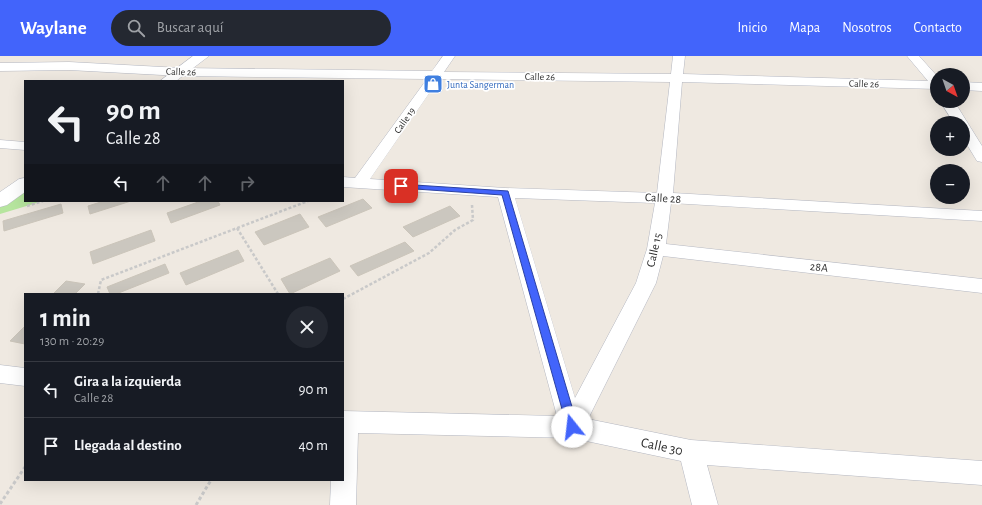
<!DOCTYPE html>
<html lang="es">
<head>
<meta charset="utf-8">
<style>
	:root { --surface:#171b24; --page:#242831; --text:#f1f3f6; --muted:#9ea1a6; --line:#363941; --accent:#4264fb }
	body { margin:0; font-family:"Alegreya Sans",sans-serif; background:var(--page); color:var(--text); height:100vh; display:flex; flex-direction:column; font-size:15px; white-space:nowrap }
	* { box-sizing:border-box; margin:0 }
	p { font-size:13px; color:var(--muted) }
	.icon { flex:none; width:22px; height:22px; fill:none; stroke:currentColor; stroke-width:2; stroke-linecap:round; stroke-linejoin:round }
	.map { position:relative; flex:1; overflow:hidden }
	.drawer { position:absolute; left:24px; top:237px; width:320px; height:188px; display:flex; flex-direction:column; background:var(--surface); border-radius:0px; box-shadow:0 4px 16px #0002 }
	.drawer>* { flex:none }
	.hud { position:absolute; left:24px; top:24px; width:320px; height:122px; border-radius:0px; box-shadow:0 4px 16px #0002; background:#171b24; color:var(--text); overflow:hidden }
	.needle { width:26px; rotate:140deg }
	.controls { position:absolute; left:930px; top:12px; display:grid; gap:8px }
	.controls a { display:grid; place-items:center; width:40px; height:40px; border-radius:50%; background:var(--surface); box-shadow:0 4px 16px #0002; font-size:20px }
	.pin { position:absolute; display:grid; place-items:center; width:34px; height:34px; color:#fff; margin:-17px; border-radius:8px; box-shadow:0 2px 6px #0006 }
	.me { position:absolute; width:44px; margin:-22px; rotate:344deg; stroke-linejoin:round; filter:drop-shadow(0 0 3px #0008) }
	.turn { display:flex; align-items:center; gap:14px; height:84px; padding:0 16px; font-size:18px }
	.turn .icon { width:52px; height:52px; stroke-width:2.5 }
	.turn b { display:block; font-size:28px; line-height:34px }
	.lanes { display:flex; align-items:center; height:38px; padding:0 16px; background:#0003; justify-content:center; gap:20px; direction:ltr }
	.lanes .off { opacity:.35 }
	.round { display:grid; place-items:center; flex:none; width:42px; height:42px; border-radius:21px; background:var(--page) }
	.head { display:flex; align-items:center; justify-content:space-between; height:68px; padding:0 16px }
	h1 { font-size:24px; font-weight:700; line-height:30px }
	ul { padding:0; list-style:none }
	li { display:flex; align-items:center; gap:12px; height:56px; padding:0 16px; border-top:1px solid var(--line) }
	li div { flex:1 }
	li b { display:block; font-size:15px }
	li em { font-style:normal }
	header { display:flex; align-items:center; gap:24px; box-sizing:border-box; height:56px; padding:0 20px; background:var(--accent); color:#fff }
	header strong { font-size:19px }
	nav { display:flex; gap:22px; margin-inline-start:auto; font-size:14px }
	.search { width:280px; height:36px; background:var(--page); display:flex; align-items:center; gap:10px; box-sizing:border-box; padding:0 14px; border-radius:22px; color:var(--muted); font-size:15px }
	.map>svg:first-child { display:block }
	.green { fill:#b6e59e }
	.building { fill:#cbc7bf; stroke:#cbc5ba }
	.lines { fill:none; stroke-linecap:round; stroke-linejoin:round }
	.minor-casing { stroke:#b4b7c1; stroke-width:1 }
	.secondary-casing { stroke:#b4b7c1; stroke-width:1 }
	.path-far1 { stroke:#c9c9c9; stroke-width:2.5; stroke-dasharray:3 2; stroke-linecap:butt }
	.path { stroke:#c9c9c9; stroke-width:3; stroke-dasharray:3.5 2.5; stroke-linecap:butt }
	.minor { fill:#fff; fill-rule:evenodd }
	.secondary { fill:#fff; fill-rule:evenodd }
	.route { fill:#4264fb; stroke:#2b41a3 }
	.labels { text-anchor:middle; stroke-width:3.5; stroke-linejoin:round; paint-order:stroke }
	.far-street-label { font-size:10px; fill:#2e2e2e; stroke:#fff }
	.far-shop-label { font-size:10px; fill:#366cbe; stroke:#fff; text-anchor:start }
	.street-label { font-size:12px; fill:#2e2e2e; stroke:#fff }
	.near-street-label { font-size:14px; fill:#2e2e2e; stroke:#fff }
</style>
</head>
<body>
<header>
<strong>Waylane</strong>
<div class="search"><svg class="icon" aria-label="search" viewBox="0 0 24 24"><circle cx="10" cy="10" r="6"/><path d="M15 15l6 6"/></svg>Buscar aquí</div>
<nav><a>Inicio</a><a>Mapa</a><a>Nosotros</a><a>Contacto</a></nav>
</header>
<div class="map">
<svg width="982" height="449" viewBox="0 0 982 449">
	<rect width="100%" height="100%" fill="#efe9e1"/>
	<polygon class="green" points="25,132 25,145 43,145 0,158 0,151"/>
	<g class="building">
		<polygon points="363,143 372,152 326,171 318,161"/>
		<polygon points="104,145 131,145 90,158 88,150"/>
		<polygon points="201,145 218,145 220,149 171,167 167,157"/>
		<polygon points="61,148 63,157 4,175 3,165"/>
		<polygon points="450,150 460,160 413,181 403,171"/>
		<polygon points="300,158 309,171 264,189 255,176"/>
		<polygon points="151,174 155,185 93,208 90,196"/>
		<polygon points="405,186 414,195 358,220 350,210"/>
		<polygon points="238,194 244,205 186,229 180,217"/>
		<polygon points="330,202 340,215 290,238 281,223"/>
		<polygon points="165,208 169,217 116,238 110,238 107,231"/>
		<polygon points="66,225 85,228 75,238 53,238"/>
		<polygon points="25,270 25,288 10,285"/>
	</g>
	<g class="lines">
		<defs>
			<g id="minor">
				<path d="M443,0H455L444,16L671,18L673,0H685L683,18L928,25L907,0H919L937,20V33L682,26L673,137L982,155V165L671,147L666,188L982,223V237L663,200L656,227L588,363L691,384L982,405V429L707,409L718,449H692L681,405L572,382L358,377L356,449H330L331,424H343V355L557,360L498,141L343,131V121L355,122L427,23L181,20L69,14L0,15V7L69,6L181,12L432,15ZM439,23L670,26L657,137L505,132L370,123ZM515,142L655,147L647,193L636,227L575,342Z"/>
				<polygon points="963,26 982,27 982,35 963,34"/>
				<polygon points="940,45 954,45 982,90 982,106 977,105 963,82 963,67 954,67"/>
				<polygon points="0,84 25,86 25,94 0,92"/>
				<polygon points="0,309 25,312 25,330 0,327"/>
			</g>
			<g id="secondary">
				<polygon points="193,0 209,0 176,25 160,25"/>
				<polygon points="25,122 25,136 7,149 0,151 0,136 19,123"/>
			</g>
		</defs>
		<use href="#minor" class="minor-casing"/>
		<use href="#secondary" class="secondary-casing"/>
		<g class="path-far1">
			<polyline points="27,150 43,145"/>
			<polyline points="237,172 278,238"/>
			<polyline points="98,238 101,224 308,145"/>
			<polyline points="343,243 429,197 455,174 473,164 472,149"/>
		</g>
		<g class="path">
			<polyline points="0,448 25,411"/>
			<polyline points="196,449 211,424"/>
		</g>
		<use href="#minor" class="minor"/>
		<use href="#secondary" class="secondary"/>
	</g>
	<polygon class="route" points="399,128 508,135 578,371 576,375 572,376 568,375 567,371 502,139 401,132 397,130"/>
	<defs>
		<symbol id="shop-square" viewBox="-11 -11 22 22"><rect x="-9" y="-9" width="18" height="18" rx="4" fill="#3f7fe0" stroke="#fff"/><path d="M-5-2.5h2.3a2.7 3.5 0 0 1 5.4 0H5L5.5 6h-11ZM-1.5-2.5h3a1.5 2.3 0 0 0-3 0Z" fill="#fff"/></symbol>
	</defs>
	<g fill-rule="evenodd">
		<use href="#shop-square" x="422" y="17" width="22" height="22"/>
	</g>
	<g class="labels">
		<g class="far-street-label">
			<text transform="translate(181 15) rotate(2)" y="4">Calle 26</text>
			<text transform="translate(540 20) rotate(1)" y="4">Calle 26</text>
			<text transform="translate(864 27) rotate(2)" y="4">Calle 26</text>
			<text transform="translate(404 64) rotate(-55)" y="4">Calle 19</text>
		</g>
		<g class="far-shop-label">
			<text x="447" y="32">Junta Sangerman</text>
		</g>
		<g class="street-label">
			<text transform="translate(663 142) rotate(3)" y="4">Calle 28</text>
			<text transform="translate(654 194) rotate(-77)" y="4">Calle 15</text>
			<text transform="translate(819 211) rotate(6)" y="4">28A</text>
		</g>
		<g class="near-street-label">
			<text transform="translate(662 390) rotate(12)" y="5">Calle 30</text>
		</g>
	</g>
</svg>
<div class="controls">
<a><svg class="needle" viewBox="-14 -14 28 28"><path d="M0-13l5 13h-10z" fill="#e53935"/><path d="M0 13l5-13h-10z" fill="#9ea1a6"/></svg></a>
<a>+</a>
<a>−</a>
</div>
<div class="pin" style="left:401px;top:130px;background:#d93025"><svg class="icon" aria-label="arrive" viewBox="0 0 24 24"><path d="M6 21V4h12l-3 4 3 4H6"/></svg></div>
<svg class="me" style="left:572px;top:371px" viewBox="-20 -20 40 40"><circle r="19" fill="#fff"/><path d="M0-13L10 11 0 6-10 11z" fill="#4264fb"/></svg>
<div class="hud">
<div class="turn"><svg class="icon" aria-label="left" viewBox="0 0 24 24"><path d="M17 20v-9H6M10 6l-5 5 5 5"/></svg><div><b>90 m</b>Calle 28</div></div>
<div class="lanes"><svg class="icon" aria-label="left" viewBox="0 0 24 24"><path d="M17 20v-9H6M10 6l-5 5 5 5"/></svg><svg class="icon off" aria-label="ahead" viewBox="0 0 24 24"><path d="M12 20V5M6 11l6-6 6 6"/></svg><svg class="icon off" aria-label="ahead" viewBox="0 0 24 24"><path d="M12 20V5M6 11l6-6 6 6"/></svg><svg class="icon off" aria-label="right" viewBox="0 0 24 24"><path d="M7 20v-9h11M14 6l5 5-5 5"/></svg></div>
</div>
<section class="drawer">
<div class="head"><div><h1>1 min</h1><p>130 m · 20:29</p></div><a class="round"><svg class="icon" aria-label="close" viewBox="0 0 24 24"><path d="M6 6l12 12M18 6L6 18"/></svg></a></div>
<ul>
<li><svg class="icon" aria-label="left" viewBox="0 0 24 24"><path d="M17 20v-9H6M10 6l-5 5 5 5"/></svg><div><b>Gira a la izquierda</b><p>Calle 28</p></div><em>90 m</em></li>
<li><svg class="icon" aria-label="arrive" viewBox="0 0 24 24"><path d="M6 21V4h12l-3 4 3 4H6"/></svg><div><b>Llegada al destino</b></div><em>40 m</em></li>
</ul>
</section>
</div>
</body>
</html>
